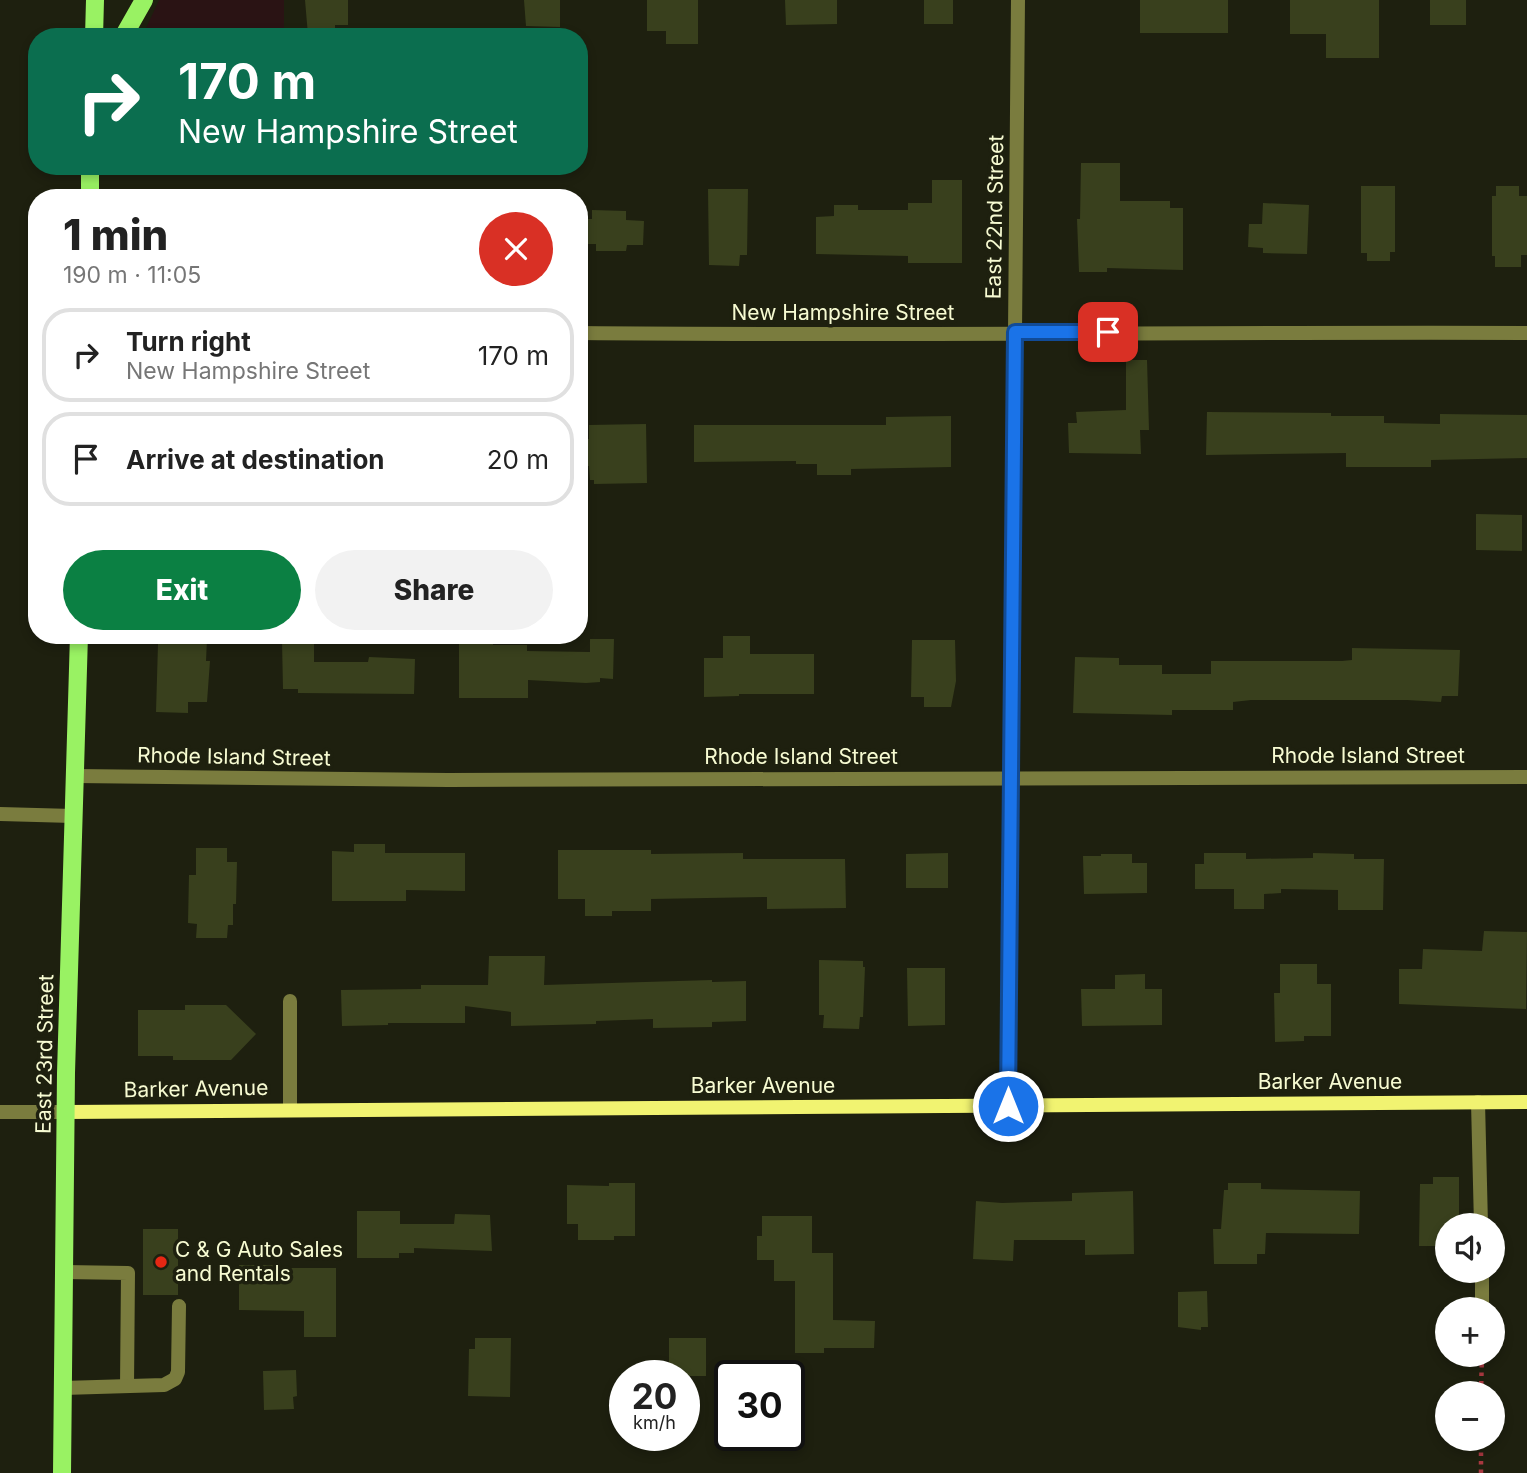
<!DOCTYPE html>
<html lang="en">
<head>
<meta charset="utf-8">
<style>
	:root { --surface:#fff; --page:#f2f2f2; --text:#222; --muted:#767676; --line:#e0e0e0; --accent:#0b8043 }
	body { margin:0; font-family:Inter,sans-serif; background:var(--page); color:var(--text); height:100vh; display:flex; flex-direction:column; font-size:26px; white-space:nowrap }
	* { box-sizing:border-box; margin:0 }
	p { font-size:23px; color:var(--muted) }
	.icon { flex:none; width:38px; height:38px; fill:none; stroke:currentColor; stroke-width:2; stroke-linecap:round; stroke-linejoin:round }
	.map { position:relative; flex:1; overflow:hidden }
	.details { position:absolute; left:28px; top:189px; width:560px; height:455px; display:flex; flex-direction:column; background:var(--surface); border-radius:28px; box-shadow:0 4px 10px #0003 }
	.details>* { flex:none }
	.banner { position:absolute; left:28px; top:28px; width:560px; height:147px; border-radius:28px; box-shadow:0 4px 10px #0003; background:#0b6e4f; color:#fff; overflow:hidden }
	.buttons { position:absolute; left:1435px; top:1213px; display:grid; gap:14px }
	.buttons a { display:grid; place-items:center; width:70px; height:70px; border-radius:50%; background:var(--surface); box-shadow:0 4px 10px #0003; font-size:35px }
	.speed { position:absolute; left:609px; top:1360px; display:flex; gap:14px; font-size:35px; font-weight:700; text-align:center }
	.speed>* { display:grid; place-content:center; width:91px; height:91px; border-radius:50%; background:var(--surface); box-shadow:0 4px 10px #0003; line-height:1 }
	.speed small { font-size:18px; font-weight:400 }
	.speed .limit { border:4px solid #111; border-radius:10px; background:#fff; color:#111 }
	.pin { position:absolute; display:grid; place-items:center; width:60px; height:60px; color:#fff; margin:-30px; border-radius:14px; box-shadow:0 4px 10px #0006 }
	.me { position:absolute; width:77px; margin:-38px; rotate:0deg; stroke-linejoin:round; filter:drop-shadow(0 0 5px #0008) }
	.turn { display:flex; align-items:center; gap:24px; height:147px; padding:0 35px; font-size:32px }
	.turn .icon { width:91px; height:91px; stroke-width:2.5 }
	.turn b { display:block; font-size:49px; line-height:60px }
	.round { display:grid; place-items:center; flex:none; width:74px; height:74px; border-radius:37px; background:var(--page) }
	.summary { display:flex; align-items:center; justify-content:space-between; height:119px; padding:0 35px }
	h1 { font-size:42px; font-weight:800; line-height:52px }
	.action { display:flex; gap:14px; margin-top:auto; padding:14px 35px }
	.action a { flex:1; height:80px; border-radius:42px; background:var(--accent); color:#fff; font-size:28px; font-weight:800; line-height:80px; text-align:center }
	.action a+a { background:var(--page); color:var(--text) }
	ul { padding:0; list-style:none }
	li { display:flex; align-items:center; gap:21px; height:94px; margin:0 14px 10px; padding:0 21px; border:4px solid var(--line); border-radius:28px }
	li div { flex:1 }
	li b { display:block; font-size:26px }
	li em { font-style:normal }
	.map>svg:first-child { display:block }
	.green { fill:#2a1314 }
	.building { fill:#39401d }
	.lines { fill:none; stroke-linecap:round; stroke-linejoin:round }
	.path { stroke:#a93840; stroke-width:4.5; stroke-dasharray:3.5 5; stroke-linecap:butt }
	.lane { stroke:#7a7c3e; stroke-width:14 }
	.street { stroke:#7a7c3e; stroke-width:14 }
	.secondary { stroke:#f1f371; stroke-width:14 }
	.primary { stroke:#99f263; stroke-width:18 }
	.route-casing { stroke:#114b97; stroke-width:18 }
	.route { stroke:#1a73e8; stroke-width:12 }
	.poi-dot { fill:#e62713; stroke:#1e200f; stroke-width:2.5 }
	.labels { text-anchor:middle; stroke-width:7; stroke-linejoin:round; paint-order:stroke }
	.street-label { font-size:21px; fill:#f7fbd2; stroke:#1e200f }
	.poi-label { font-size:21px; fill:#f7fbd2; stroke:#1e200f; text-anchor:start }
</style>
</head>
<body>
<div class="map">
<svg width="1527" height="1473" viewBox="0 0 1527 1473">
	<rect width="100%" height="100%" fill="#1e200f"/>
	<polygon class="green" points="159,0 284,0 284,37 142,37"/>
	<g class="building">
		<polygon points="305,0 348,0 348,25 335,25 335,35 308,35"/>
		<polygon points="524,0 560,0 560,27 526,26"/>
		<polygon points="647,0 698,0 698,44 666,44 666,31 647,31"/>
		<polygon points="785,0 837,0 837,24 786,25"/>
		<rect x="924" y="0" width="29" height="24"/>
		<rect x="1140" y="0" width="88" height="33"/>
		<polygon points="1290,0 1379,0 1379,58 1326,58 1326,34 1290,34"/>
		<rect x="1430" y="0" width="36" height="25"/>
		<polygon points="1081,163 1120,163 1120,201 1170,201 1170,208 1183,208 1183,270 1107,268 1107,272 1079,272 1077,219 1080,219"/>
		<polygon points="932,180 962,180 962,263 908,263 908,256 816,254 816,217 834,216 834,205 858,205 858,210 908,210 908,203 932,203"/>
		<polygon points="1361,186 1395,186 1395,252 1390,252 1390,261 1367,261 1367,253 1361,253"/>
		<polygon points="1496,186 1519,186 1519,196 1527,196 1527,255 1521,255 1521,267 1495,267 1495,256 1492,256 1492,196 1496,196"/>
		<polygon points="708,189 748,189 747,255 740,255 739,266 709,265"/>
		<polygon points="1263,203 1309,205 1307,254 1263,253 1263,248 1248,247 1249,224 1262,224"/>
		<polygon points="592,210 626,211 626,220 644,221 643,245 627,245 626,251 596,251 596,244 579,244 579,219 592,219"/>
		<polygon points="1126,360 1147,360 1149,430 1140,430 1141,454 1069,453 1068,423 1077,423 1076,412 1126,410"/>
		<polygon points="1207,412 1331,413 1331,416 1384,416 1384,423 1440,424 1440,414 1527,415 1527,458 1431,460 1431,467 1346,467 1346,453 1206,455"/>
		<polygon points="951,416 951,467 851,469 851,475 817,475 817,464 796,464 796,461 694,462 694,425 886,425 886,417"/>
		<polygon points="646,424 647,483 594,484 594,480 590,480 589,466 579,466 579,439 589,439 589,425"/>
		<polygon points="1476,514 1522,515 1522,551 1476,550"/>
		<polygon points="459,635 493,635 493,645 527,645 527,651 590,652 590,639 614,639 613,679 600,678 600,682 586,683 528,680 528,698 459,698"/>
		<polygon points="723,636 750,636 750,654 814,654 814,694 739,694 739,696 704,697 704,658 723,658"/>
		<polygon points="172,638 207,639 206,661 210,661 207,702 188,702 188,713 156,712 158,644 171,644"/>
		<polygon points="912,640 955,640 956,681 951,707 924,707 924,697 911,697"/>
		<polygon points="282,641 314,641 314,662 368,662 369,657 415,659 414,694 298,693 298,689 283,689"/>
		<polygon points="1352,648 1460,650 1458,696 1442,696 1441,702 1407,700 1251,700 1233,702 1233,710 1172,710 1172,715 1073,713 1075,657 1119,658 1119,665 1162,665 1162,674 1211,674 1211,661 1342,661 1352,660"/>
		<polygon points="354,844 385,844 385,853 465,853 465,891 406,890 406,901 332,901 332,851 354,852"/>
		<polygon points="196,848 227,848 227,862 237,862 236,904 233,904 233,925 228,925 227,938 196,938 197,924 188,923 189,875 196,875"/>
		<polygon points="558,850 651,850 651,854 743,853 743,859 845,859 846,908 767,909 767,897 651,899 651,911 612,911 612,916 585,916 585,899 558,899"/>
		<polygon points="948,853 948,888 906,888 906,854"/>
		<polygon points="1204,853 1246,853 1246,859 1313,858 1313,853 1354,854 1354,859 1384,859 1383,910 1338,910 1338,890 1281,889 1281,893 1264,894 1264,909 1234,909 1234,889 1195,889 1195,864 1204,864"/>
		<polygon points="1101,854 1132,854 1132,863 1147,863 1147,893 1084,894 1083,856 1101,856"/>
		<polygon points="1484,931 1527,932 1526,1009 1399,1004 1399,969 1422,969 1423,949 1482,951"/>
		<polygon points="489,956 545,956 544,985 712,980 712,982 746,981 746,1021 712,1022 712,1027 653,1028 653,1019 596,1021 596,1024 511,1026 511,1012 465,1006 465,1023 388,1023 388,1025 342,1026 341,990 421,989 421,985 488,985"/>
		<polygon points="819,960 863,961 863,967 865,967 863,1017 860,1017 859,1029 823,1028 824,1015 819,1015"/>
		<polygon points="1280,964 1317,964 1317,984 1331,984 1331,1036 1304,1036 1304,1041 1275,1042 1274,993 1280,993"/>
		<polygon points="907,968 945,968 945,1025 908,1026"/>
		<polygon points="1145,974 1145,989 1162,989 1162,1025 1082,1026 1081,989 1115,989 1115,975"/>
		<polygon points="185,1005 226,1005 256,1034 231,1060 173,1060 173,1056 138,1056 138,1010 185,1010"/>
		<polygon points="1433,1177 1459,1177 1459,1225 1447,1225 1447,1246 1419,1246 1420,1184 1433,1184"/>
		<polygon points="609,1183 635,1183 635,1236 614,1236 614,1240 578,1240 578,1224 567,1224 567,1185 609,1186"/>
		<polygon points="1228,1183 1261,1183 1261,1189 1360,1191 1359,1234 1266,1233 1265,1254 1257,1254 1257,1264 1214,1264 1213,1229 1221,1229 1224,1190 1228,1190"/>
		<polygon points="1133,1191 1134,1254 1085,1255 1085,1240 1014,1240 1013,1261 973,1259 976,1201 1002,1203 1072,1201 1072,1193"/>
		<polygon points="357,1211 400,1211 400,1224 454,1224 455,1214 490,1215 492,1251 414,1248 414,1253 399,1253 399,1258 357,1258"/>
		<polygon points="762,1216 812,1216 812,1253 833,1253 833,1320 875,1321 874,1348 824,1348 824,1353 795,1353 795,1281 774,1281 774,1260 757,1260 757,1236 762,1236"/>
		<rect x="143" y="1229" width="35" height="66"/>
		<polygon points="239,1265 281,1265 281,1268 336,1268 336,1337 304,1337 304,1311 239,1310"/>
		<polygon points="1207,1291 1208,1327 1201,1327 1201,1330 1178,1327 1178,1292"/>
		<polygon points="475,1338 511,1338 510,1397 468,1396 469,1349 475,1349"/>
		<rect x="669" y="1338" width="37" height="38"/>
		<polygon points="296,1370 297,1396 293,1397 294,1409 264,1410 263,1371"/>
	</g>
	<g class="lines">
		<g class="path">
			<polyline points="1481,1393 1482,1354"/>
			<polyline points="1481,1473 1481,1438"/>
		</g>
		<g class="lane">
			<polyline points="0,814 73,816"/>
			<polyline points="290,1001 290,1110"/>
			<polyline points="1478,1102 1481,1225"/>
			<polyline points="1482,1270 1482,1305"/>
			<polyline points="65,1272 128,1273 127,1386"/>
			<polyline points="63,1388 164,1385 175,1379 178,1372 179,1306"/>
		</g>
		<g class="street">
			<path d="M579,333C895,336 1211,332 1527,333"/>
			<polyline points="75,776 448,780 1527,777"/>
			<polyline points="1008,1106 1018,0"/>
			<polyline points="0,1112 66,1112"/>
		</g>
		<polyline class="secondary" points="66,1112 1527,1102"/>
		<g class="primary">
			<polyline points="94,37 95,0"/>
			<polyline points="123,37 144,0"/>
			<polyline points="90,198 90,166"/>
			<polyline points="62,1473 66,1073 79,635"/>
		</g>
	</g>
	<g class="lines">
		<defs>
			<polyline id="route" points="1008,1106 1015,332 1108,332"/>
		</defs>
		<use href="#route" class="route-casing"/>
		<use href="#route" class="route"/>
	</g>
	<circle class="poi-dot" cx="161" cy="1262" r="7"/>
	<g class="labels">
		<g class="street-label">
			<text transform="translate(995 217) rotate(-89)" y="7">East 22nd Street</text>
			<text x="843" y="320">New Hampshire Street</text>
			<text x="1368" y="763">Rhode Island Street</text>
			<text transform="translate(234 757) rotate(1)" y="7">Rhode Island Street</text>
			<text x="801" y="764">Rhode Island Street</text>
			<text transform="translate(45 1054) rotate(-89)" y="7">East 23rd Street</text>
			<text x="1330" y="1089">Barker Avenue</text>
			<text x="763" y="1093">Barker Avenue</text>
			<text transform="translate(196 1089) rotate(-1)" y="7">Barker Avenue</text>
		</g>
		<g class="poi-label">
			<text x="175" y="1257">C &amp; G Auto Sales<tspan x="175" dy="24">and Rentals</tspan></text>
		</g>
	</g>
</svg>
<div class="buttons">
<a><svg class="icon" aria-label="sound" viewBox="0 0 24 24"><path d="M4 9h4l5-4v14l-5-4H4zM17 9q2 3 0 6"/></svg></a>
<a>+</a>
<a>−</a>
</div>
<div class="speed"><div>20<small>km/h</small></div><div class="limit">30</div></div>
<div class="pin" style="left:1108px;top:332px;background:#d93025"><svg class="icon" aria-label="arrive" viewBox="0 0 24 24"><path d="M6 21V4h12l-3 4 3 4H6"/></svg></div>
<svg class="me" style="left:1008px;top:1106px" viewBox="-20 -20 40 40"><circle r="17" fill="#1a73e8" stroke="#fff" stroke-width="3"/><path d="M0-11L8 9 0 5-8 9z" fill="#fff"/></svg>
<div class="banner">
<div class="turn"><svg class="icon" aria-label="right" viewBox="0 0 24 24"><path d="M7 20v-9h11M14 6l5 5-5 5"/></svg><div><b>170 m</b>New Hampshire Street</div></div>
</div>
<section class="details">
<div class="summary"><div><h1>1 min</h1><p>190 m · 11:05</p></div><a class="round" style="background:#d93025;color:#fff"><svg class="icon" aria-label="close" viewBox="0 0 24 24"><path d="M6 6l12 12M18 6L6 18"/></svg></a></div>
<ul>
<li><svg class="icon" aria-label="right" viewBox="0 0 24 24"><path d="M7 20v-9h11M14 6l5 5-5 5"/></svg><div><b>Turn right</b><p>New Hampshire Street</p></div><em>170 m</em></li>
<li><svg class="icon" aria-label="arrive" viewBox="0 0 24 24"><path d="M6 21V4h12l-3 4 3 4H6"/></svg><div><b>Arrive at destination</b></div><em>20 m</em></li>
</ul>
<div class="action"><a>Exit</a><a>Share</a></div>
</section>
</div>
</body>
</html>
